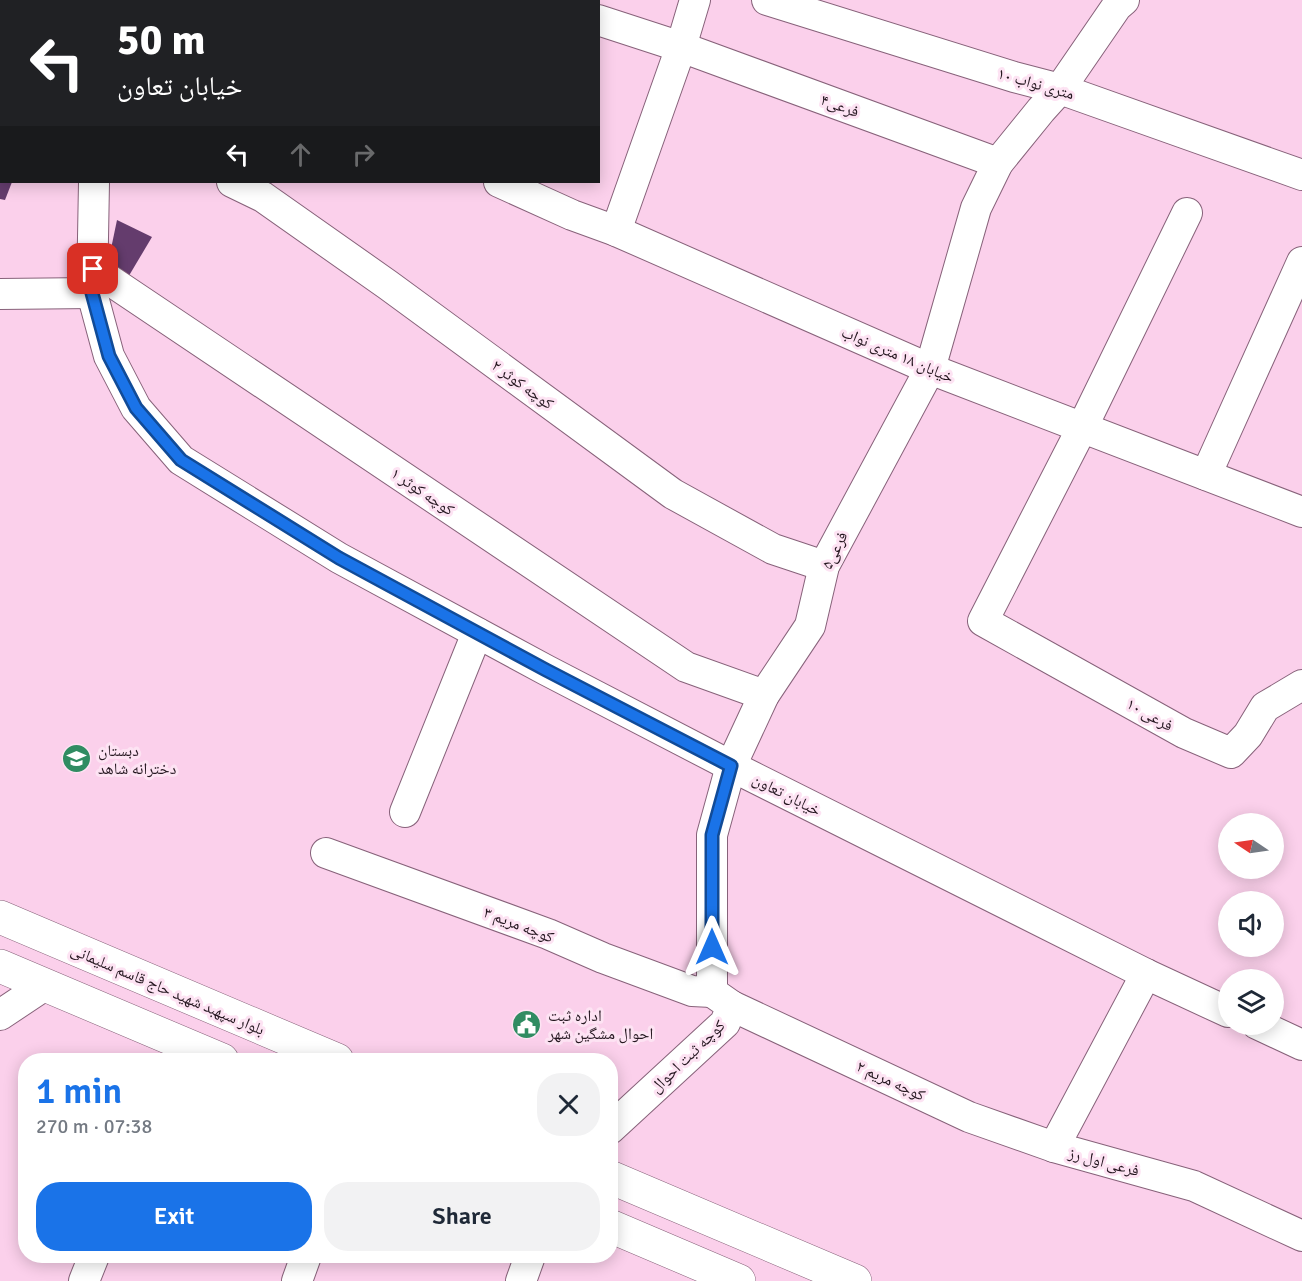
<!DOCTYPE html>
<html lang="en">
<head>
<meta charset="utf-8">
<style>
	:root { --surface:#fff; --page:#f2f2f3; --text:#1f2937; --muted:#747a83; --accent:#1a73e8 }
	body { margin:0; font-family:Signika,"Noto Naskh Arabic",sans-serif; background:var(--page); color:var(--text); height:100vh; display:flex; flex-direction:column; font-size:22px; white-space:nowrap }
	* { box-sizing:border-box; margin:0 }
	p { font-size:20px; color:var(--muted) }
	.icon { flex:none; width:33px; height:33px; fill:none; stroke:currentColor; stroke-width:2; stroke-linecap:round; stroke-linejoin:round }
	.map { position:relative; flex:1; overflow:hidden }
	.drawer { position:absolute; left:18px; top:1053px; width:600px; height:210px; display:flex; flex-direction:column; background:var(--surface); border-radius:24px; box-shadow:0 3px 15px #0003 }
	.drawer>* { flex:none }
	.top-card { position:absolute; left:0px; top:0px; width:600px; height:183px; box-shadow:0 3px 15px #0003; background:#202124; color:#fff; overflow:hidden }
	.needle { width:39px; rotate:283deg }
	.tools { position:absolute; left:1218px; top:813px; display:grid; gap:12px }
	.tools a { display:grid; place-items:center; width:66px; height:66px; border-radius:50%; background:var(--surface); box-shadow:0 3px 15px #0003; font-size:30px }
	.pin { position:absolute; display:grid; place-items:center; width:51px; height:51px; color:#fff; margin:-26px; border-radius:12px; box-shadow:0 3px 9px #0006 }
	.me { position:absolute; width:66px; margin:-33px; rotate:0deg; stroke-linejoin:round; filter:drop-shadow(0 0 4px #0008) }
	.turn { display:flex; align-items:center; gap:21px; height:126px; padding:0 18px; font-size:27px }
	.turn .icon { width:78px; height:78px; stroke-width:2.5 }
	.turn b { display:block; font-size:42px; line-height:51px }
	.lanes { display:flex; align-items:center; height:57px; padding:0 18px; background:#0003; justify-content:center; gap:30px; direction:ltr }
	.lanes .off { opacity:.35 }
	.round { display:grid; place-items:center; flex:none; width:63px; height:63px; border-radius:24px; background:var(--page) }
	.headline { display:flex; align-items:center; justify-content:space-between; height:102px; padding:0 18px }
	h1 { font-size:36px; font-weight:600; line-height:45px; color:var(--accent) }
	.primary-button { display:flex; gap:12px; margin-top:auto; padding:12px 18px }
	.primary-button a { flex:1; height:69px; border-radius:24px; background:var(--accent); color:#fff; font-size:24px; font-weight:600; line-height:69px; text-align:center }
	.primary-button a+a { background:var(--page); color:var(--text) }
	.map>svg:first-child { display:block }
	.building { fill:#643c6d }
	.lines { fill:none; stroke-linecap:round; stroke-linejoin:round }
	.street-casing { stroke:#87627a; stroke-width:32 }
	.secondary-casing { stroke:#87627a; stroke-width:34 }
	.street { stroke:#fff; stroke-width:30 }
	.secondary { stroke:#fff; stroke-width:33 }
	.route-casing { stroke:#114b97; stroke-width:15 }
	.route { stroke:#1a73e8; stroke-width:10 }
	.labels { text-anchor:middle; stroke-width:6; stroke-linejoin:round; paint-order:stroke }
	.street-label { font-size:16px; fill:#251720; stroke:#fde3f3 }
	.poi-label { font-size:16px; fill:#251720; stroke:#fde3f3; text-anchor:start }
</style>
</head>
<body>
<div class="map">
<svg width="1302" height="1281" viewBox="0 0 1302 1281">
	<rect width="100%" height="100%" fill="#fbd0eb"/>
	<g class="building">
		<polygon points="0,182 12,182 5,200 0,199"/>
		<polygon points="117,220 152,237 127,279 107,268"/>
	</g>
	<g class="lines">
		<defs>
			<g id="street">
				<polyline points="117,0 120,2"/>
				<polyline points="550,0 553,2"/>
				<polyline points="767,0 1014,77 1060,89 1302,175"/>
				<polyline points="244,2 247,0"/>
				<polyline points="598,20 681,47 998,163"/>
				<polyline points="94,182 92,293 109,356 136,408 181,460 339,558 546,670 731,766 1146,974 1228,1012"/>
				<polyline points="232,182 263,197 388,285 673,494 773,549 824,566"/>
				<polyline points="499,182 572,215 616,231 930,369 1302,512"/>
				<polyline points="1187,213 1082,428 983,621 1184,733 1231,753 1248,735 1265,707 1302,685"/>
				<polyline points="616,231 681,47 695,0"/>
				<polyline points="93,269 686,667 764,695"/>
				<polyline points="0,294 92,293"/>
				<polyline points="1206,475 1302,262"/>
				<polyline points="405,812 477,633"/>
				<polyline points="326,853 548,934 603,958 692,991 712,992"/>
				<polyline points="1146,974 1054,1147 1194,1186 1302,1236"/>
				<polyline points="732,1006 969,1117 1054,1147"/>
				<polyline points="0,1015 45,985"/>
				<polyline points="1257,1024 1302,1045"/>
				<polyline points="610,1129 725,1023 732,1006 712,992 712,835 731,766 764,695 810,626 824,566 930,369 976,208 998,163 1041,110 1060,89 1117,6 1124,0"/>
				<polyline points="84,1281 94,1256"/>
				<polyline points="297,1281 306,1256"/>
				<polyline points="521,1281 530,1256"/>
			</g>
			<g id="secondary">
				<polyline points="0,917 337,1060"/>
				<polyline points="0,966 222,1060"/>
				<polyline points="610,1177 855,1281"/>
				<polyline points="610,1226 739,1281"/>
			</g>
		</defs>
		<use href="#street" class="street-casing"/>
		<use href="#secondary" class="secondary-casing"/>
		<use href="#street" class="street"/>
		<use href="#secondary" class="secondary"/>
	</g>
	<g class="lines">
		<defs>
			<polyline id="route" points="93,269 92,293 109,356 136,408 181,460 339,558 546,670 731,766 712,835 712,947"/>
		</defs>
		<use href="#route" class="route-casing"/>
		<use href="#route" class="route"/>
	</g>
	<defs>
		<symbol id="school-disc" viewBox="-11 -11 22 22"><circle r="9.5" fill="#308c62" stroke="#fde3f3"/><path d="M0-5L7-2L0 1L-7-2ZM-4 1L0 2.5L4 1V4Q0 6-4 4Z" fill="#fff"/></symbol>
		<symbol id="civic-disc" viewBox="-11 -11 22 22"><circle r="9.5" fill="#308c62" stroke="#fde3f3"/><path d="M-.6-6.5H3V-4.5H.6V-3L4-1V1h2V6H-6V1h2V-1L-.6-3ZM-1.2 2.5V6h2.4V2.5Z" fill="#fff"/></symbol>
	</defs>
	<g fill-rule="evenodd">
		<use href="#school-disc" x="60" y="742" width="33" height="33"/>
		<use href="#civic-disc" x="510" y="1008" width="33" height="33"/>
	</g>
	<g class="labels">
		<g class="street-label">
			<text transform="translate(1036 83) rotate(16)" y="6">۱۰ متری نواب</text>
			<text transform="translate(840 105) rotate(20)" y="6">فرعی۴</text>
			<text transform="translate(898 354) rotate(23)" y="6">خیابان ۱۸ متری نواب</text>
			<text transform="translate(523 384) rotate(36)" y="6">کوچه کوثر ۲</text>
			<text transform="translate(423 491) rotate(34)" y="6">کوچه کوثر ۱</text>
			<text transform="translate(834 550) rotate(-64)" y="6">فرعی۵</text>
			<text transform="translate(1150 714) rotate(29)" y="6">فرعی ۱۰</text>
			<text transform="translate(787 794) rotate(27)" y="6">خیابان تعاون</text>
			<text transform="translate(519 924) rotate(21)" y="6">کوچه مریم ۳</text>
			<text transform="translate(168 989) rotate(23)" y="6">بلوار سپهبد شهید حاج قاسم سلیمانی</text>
			<text transform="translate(687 1056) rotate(-44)" y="6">کوچه ثبت احوال</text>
			<text transform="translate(891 1080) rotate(25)" y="6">کوچه مریم ۲</text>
			<text transform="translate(1104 1161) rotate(15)" y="6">فرعی اول رز</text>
		</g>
		<g class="poi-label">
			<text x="98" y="756">دبستان<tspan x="98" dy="18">دخترانه شاهد</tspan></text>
			<text x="548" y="1021">اداره ثبت<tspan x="548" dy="18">احوال مشگین شهر</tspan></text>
		</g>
	</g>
</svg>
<div class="tools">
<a><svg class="needle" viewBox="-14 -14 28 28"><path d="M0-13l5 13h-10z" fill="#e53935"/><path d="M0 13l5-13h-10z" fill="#747a83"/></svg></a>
<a><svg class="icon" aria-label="sound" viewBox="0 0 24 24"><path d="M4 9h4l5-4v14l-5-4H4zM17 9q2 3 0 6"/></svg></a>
<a><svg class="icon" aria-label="layers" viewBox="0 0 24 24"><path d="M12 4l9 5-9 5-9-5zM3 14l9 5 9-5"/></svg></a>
</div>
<div class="pin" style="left:93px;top:269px;background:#d93025"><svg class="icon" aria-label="arrive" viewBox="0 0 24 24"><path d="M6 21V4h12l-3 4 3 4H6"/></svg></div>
<svg class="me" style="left:712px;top:947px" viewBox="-20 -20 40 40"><path d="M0-17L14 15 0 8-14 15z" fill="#1a73e8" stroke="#fff" stroke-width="4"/></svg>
<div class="top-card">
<div class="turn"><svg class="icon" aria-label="left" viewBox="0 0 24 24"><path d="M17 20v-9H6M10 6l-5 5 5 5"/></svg><div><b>50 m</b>خیابان تعاون</div></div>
<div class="lanes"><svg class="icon" aria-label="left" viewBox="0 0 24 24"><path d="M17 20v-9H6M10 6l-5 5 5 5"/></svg><svg class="icon off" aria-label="ahead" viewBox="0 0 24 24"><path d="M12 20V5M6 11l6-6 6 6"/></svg><svg class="icon off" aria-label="right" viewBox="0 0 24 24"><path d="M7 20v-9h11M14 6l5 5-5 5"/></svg></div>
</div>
<section class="drawer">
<div class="headline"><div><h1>1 min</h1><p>270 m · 07:38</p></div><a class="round"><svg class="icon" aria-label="close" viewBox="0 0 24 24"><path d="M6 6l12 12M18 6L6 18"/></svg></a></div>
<div class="primary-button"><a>Exit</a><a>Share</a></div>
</section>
</div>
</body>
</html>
